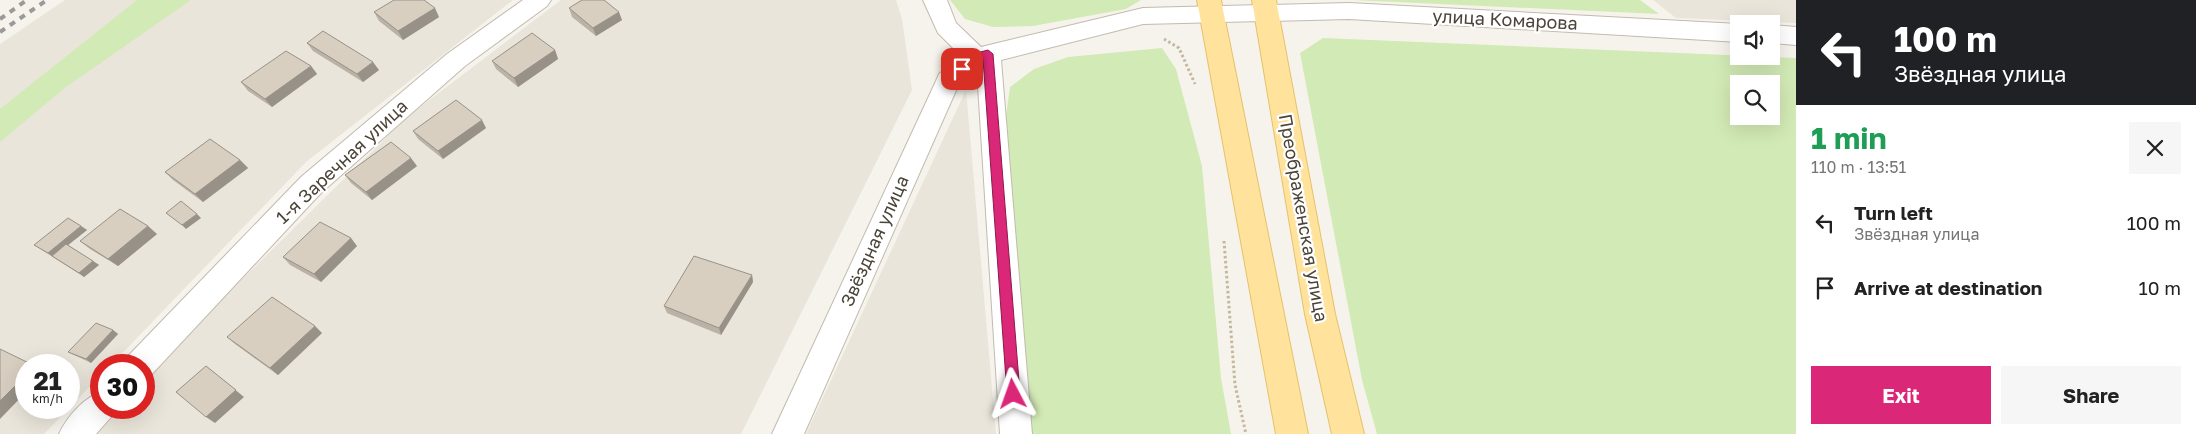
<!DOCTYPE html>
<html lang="en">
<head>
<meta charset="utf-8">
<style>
	:root { --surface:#fff; --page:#f6f6f6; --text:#222; --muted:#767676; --accent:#db2777 }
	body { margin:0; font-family:"Golos Text",sans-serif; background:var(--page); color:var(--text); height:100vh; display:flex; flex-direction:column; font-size:19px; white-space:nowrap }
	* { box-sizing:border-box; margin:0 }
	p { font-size:16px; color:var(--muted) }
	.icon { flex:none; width:28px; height:28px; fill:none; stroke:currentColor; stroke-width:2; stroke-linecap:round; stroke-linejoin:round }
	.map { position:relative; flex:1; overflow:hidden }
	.details { display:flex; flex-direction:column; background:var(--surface); width:400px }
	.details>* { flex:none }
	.guide { background:#202124; color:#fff; overflow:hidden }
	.buttons { position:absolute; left:1730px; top:15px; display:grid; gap:10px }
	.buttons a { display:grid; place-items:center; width:50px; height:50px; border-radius:0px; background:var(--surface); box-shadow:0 5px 20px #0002; font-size:25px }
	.speed { position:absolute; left:15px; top:354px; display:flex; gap:10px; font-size:25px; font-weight:700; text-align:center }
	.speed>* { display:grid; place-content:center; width:65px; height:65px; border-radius:50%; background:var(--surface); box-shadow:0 5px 20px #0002; line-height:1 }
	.speed small { font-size:12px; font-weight:400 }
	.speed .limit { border:8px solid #d22; background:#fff; color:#111 }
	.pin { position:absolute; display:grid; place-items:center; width:42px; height:42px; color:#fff; margin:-21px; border-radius:10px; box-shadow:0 2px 8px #0006 }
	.me { position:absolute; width:55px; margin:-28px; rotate:356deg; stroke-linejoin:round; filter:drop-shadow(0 0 4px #0008) }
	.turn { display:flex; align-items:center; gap:18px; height:105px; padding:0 15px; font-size:22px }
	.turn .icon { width:65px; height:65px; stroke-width:2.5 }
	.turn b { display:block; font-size:35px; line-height:42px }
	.round { display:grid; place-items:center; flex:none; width:52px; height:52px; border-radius:0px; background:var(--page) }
	.head { display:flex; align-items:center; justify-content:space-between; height:85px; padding:0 15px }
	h1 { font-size:30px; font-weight:700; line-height:38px; color:#1e9e55 }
	.button { display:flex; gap:10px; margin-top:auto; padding:10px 15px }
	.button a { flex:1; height:58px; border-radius:0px; background:var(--accent); color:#fff; font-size:20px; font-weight:700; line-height:58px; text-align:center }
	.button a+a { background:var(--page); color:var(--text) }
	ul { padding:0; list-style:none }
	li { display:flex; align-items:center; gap:15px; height:65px; padding:0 15px }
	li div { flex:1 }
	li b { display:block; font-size:19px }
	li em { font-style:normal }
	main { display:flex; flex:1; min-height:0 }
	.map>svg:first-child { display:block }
	.residential { fill:#eae5da; fill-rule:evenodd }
	.green { fill:#d2eab5; fill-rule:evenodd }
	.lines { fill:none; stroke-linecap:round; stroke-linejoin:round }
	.minor-casing { stroke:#c2bbae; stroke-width:2 }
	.major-casing { stroke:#e6c16a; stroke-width:2 }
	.path { stroke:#c4b79f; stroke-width:3; stroke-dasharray:2.5 2.5; stroke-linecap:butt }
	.minor { fill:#fff; fill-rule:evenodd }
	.major { fill:#ffe39c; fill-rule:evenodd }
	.rail { stroke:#9a9a9a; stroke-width:4; stroke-dasharray:6 6; stroke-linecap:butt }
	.wall { fill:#bab2a6 }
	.shaded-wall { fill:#979187 }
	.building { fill:#d8cfc1; stroke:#979187 }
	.route { fill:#db2777; stroke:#8e194d }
	.labels { text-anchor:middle; stroke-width:4.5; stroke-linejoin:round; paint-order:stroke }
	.street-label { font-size:18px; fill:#4b4439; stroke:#fff }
</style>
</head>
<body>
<main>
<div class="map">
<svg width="1796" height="434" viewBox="0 0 1796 434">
	<rect width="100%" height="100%" fill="#f6f3ec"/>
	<g class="residential">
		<path d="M65,0H513L306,162L111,365H101V375L44,434H0V44ZM26,365H69V408H26Z"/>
		<polygon points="561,0 896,0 902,19 912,90 741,434 97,434 122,408 144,408 144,383 226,295 407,117"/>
		<polygon points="1653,0 1796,0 1796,23 1676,18"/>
		<polygon points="966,90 996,434 806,434"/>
	</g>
	<g class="green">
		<polygon points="137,0 191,0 66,87 0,142 0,109"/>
		<polygon points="950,0 1141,0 1126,9 1033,26 993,27 965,19"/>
		<polygon points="1353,0 1640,0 1659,14"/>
		<path d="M1323,38L1796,58V434H1377L1362,380L1300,53ZM1739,84H1771V116H1739Z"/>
		<polygon points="1162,48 1176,69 1202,166 1221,378 1231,434 1018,434 997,181 1010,87 1034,69 1068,57"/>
	</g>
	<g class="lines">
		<defs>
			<g id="minor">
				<polygon points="523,0 551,0 547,6 465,66 321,193 151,375 144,377 144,365 125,365 129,355 301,177 447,54"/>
				<polygon points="923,0 947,0 956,23 981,47 1143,8 1349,3 1739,24 1739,42 1349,19 1143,24 1001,60 1032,434 1000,434 977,70 958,86 804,434 772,434 936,81 939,74 961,56 938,33"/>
				<polygon points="1771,25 1796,27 1796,45 1771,43"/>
				<path d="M101,392V408H116L112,416L96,434H59C67,417 83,398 101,392Z"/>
			</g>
			<g id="major">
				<polygon points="1197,0 1221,0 1308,434 1276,434"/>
				<polygon points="1252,0 1276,0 1335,314 1364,434 1332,434 1305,314"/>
			</g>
		</defs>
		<use href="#minor" class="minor-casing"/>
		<use href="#major" class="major-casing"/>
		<g class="path">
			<polyline points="1164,39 1179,48 1195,84"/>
			<polyline points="1224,241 1235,385 1246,434"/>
		</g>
		<use href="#minor" class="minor"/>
		<use href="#major" class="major"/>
		<g class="rail">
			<polyline points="0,19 27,0"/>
			<polyline points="0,32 47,0"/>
		</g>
	</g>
	<g class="wall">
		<polygon points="569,8 622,20 596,36 572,17"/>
		<polygon points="374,12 439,17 403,40 379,21"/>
		<polygon points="307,43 379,70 363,82 313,51"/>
		<polygon points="555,50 558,59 518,87 496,69 492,61"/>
		<polygon points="311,66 317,74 272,107 248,91 241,82"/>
		<polygon points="486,128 443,159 418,139 413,131"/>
		<polygon points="240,160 248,168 203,202 173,180 165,172"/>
		<polygon points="417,166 372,200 351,183 345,175"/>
		<polygon points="81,226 87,230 68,245 99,265 84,277 34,245"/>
		<polygon points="157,234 118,266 90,249 80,241"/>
		<polygon points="357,246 321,282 290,265 283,257"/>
		<polygon points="752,275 753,282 721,335 667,313 664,306"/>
		<polygon points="113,330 118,334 91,363 74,355 68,352"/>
		<polygon points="322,333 278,375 235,344 227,337"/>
	</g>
	<g class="shaded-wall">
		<polygon points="435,8 439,17 403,40 398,31"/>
		<polygon points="619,12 622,20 596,36 593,28"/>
		<polygon points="555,50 558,59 518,87 514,78"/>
		<polygon points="373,62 379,70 363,82 357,74"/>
		<polygon points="311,66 317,74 272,107 265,99"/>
		<polygon points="482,120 486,128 443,159 438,151"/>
		<polygon points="411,158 417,166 372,200 366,192"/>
		<polygon points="240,160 248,168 203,202 195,194"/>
		<polygon points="197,214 201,218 186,229 182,225"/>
		<polygon points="81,226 87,230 53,257 48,253"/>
		<polygon points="148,226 157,234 118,266 108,259"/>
		<polygon points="351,238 357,246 321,282 314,274"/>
		<polygon points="93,261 99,265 84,277 79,273"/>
		<polygon points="752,275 753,282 721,335 719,328"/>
		<polygon points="315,326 322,333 278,375 270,368"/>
		<polygon points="113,330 118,334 91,363 86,359"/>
		<polygon points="206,366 244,397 215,423 206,417"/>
		<polygon points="26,375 26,392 0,419 0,401"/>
	</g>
	<g class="building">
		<polygon points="394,0 424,0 435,8 398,31 374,12"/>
		<polygon points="582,0 604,0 619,12 593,28 569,8"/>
		<polygon points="323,31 373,62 357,74 307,43"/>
		<polygon points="532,33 555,50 514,78 492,61"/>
		<polygon points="286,51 311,66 265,99 241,82"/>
		<polygon points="456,100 482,120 438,151 413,131"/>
		<polygon points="210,139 240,160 195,194 165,172"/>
		<polygon points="391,142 411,158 366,192 345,175"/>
		<polygon points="181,201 197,214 182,225 166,213"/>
		<polygon points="120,209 148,226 108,259 80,241"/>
		<polygon points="68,218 81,226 48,253 34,245"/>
		<polygon points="320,222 351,238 314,274 283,257"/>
		<polygon points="66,244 93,261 79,273 52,256"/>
		<polygon points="694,256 752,275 719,328 664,306"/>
		<polygon points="272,297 315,326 270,368 227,337"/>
		<polygon points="96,323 113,330 86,359 68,352"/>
		<polygon points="0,349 33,365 26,365 26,375 0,401"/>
		<polygon points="206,366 236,390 206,417 176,392"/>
	</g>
	<polygon class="route" points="988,50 993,54 1020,394 1018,398 1013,400 1009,398 1007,394 983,59 966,72 959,72 957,69 973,54"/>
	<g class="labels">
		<g class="street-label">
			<text transform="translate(1505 20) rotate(3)" y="6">улица Комарова</text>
			<text transform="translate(342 162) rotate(-43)" y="6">1-я Заречная улица</text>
			<text transform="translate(1303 218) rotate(80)" y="6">Преображенская улица</text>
			<text transform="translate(875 241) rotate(-66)" y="6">Звёздная улица</text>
		</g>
	</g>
</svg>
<div class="buttons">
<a><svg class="icon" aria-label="sound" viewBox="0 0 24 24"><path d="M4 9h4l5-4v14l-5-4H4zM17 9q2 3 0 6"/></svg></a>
<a><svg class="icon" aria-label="search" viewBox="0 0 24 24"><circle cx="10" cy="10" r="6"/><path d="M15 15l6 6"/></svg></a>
</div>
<div class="speed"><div>21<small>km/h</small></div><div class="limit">30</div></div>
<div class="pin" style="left:962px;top:69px;background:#d93025"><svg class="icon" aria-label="arrive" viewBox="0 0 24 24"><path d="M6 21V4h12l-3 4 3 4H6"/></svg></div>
<svg class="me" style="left:1013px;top:394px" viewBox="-20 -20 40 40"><path d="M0-17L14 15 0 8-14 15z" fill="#db2777" stroke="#fff" stroke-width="4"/></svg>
</div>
<section class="details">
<div class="guide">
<div class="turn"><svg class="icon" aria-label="left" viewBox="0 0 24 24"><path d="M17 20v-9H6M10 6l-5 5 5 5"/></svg><div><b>100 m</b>Звёздная улица</div></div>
</div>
<div class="head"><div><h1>1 min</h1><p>110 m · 13:51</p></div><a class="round"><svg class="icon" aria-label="close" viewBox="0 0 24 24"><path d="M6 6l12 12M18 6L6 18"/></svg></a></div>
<ul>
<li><svg class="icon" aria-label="left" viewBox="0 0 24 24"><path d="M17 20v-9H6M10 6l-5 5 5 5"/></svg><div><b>Turn left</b><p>Звёздная улица</p></div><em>100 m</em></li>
<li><svg class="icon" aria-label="arrive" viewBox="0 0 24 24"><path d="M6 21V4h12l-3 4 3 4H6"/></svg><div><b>Arrive at destination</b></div><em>10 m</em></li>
</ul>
<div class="button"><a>Exit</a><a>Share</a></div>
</section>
</main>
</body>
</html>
